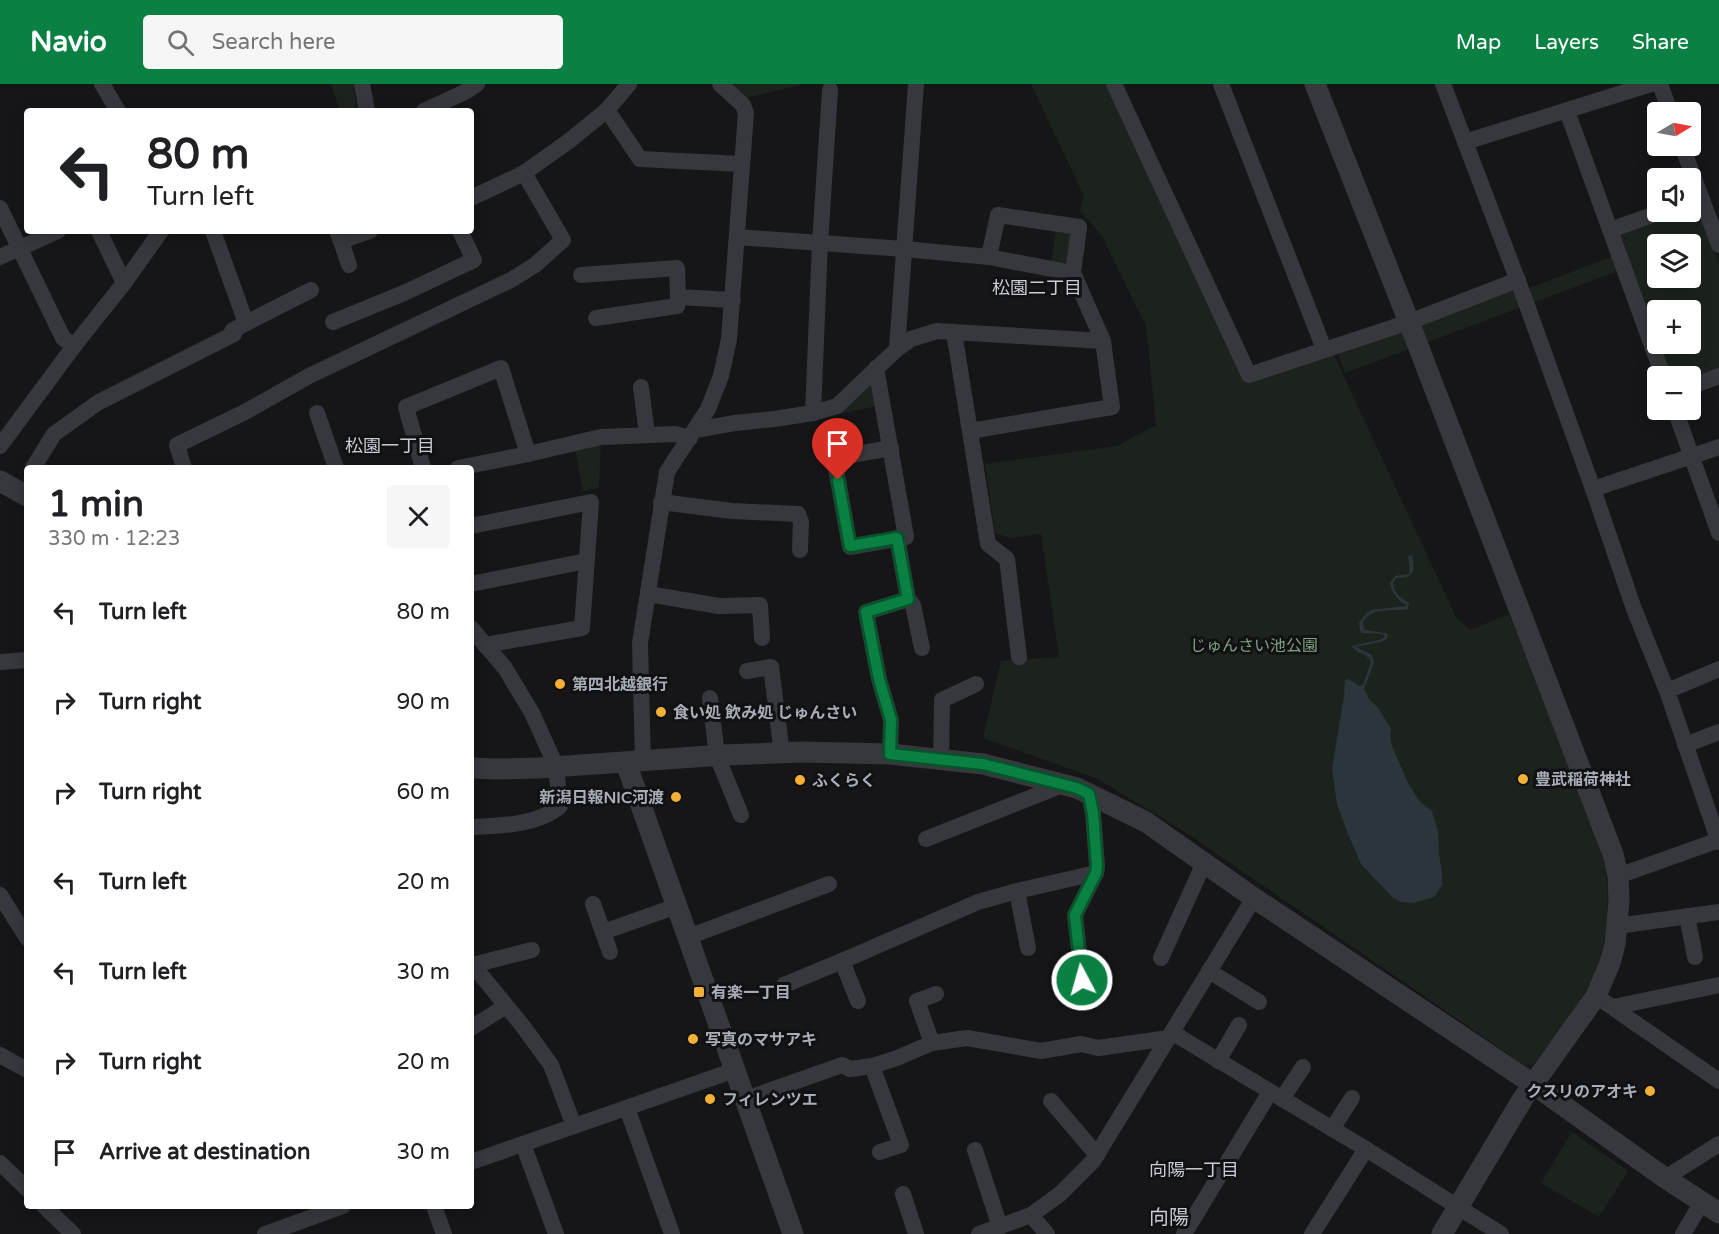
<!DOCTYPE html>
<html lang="en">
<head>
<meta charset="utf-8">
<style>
	:root { --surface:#fff; --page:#f6f6f6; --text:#202124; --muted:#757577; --accent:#0b8043 }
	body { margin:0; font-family:"Varela Round","Noto Sans JP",sans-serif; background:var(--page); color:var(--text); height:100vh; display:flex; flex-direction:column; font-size:22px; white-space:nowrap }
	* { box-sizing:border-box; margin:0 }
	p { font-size:20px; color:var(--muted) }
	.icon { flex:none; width:33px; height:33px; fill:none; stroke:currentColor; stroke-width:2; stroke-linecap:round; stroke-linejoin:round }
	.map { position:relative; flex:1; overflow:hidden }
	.sheet { position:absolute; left:24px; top:381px; width:450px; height:744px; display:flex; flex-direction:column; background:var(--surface); border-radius:6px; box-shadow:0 3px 15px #0003 }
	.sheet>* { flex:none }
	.guide { position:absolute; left:24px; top:24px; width:450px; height:126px; border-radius:6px; box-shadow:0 3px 15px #0003; background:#fff; color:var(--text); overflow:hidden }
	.needle { width:39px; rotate:80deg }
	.buttons { position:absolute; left:1647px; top:18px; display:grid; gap:12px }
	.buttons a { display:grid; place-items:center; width:54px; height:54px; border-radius:6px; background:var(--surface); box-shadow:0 3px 15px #0003; font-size:30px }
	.pin { position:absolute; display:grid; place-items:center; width:51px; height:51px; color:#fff; margin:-62px -26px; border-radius:50% 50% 50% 0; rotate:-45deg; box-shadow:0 0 6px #0007 }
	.pin .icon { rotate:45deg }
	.me { position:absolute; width:66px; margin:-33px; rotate:354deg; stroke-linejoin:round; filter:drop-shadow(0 0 4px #0008) }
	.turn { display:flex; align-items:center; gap:21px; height:126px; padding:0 24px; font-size:27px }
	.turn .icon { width:78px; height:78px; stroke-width:2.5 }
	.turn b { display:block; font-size:42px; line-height:51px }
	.round { display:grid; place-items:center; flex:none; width:63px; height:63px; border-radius:6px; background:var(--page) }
	.summary { display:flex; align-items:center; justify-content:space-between; height:102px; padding:0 24px }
	h1 { font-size:36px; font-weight:800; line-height:45px }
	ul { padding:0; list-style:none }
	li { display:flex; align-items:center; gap:18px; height:90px; padding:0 24px }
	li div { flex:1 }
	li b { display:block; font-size:22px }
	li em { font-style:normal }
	header { display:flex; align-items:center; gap:36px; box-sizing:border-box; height:84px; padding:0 30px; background:var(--accent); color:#fff }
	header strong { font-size:28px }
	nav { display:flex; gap:33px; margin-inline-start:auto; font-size:21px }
	.search { width:420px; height:54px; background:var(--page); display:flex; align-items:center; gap:15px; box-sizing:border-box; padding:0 21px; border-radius:6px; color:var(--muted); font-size:22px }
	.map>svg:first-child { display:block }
	.green { fill:#1c231d; fill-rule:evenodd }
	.water { fill:#2c353c }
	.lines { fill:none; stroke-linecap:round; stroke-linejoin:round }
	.minor { stroke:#37383d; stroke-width:16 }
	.tertiary { stroke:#37383d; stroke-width:21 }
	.route-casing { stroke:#07532c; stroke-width:15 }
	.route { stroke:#0b8043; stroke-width:10 }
	.poi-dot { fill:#f2b134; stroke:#111113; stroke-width:2 }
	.labels { text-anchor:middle; stroke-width:6; stroke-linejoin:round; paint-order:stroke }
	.park-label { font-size:16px; fill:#7fa381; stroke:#111113 }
	.poi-label { font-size:16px; font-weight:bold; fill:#a8adb8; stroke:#111113; text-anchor:start }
	.neighbourhood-label { font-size:18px; fill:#c9ccd4; stroke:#111113 }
	.quarter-label { font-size:20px; fill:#c9ccd4; stroke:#111113 }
</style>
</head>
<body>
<header>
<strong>Navio</strong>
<div class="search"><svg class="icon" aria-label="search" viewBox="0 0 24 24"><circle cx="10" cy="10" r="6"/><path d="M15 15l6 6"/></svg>Search here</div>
<nav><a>Map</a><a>Layers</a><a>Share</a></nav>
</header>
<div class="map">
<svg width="1719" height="1150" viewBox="0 0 1719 1150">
	<rect width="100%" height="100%" fill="#161618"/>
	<g class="green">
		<polygon points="331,0 353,0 357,24 355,27 340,27"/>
		<polygon points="729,0 805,0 745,14"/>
		<path d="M1031,0H1107L1243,295L1333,269L1456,533L1470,546L1509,530C1530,583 1551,637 1572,691C1585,723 1601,756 1606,790C1610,815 1606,857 1598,881C1585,916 1556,950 1534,980L1526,982L1188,750L1098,695L983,654L1001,577L1059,573L1041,450L1010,454L995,449L985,380L1117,362L1156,341L1146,242L1101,150L1080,127L1084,112Z"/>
		<path d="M1696,120L1719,180V289L1691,300L1690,292H1670L1658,260H1690V226H1658L1657,258L1619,147L1675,128H1690L1691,122ZM1658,160H1690V194H1658Z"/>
		<polygon points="1056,146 1069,148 1075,154 1071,178 1064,182 1051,179"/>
		<polygon points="1613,172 1618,187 1345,289 1338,270 1510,207 1517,209"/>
		<polygon points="866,298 873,301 877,322 838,330"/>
		<polygon points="601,353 599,404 583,407 574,360"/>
		<polygon points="1572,1048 1628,1087 1599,1133 1541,1099"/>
	</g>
	<path class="water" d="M1412,471C1416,487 1413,495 1396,494L1393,499C1394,510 1401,514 1409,519L1408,525C1392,528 1373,522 1363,538L1364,546L1385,549L1388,550L1387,555L1380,558L1356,563L1372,571L1374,578L1364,605L1369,615L1379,625L1391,645L1390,652L1392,662L1408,699L1420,718L1432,727L1438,748L1439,770L1442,789V801L1434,813L1413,819L1401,818L1392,813L1361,780L1348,750L1337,720L1332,685L1344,612L1345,596L1348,595L1360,602L1363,601L1371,578C1367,568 1356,570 1352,562L1379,556L1385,553L1383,550L1363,549L1360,547L1359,539L1366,530L1371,526L1406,522L1407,521C1398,517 1391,508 1390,499L1395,492L1409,490L1410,485L1408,472Z"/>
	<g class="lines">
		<g class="minor">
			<polyline points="102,0 118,27"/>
			<polyline points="362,0 367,27"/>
			<polyline points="1114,0 1249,291 1409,238 1518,196"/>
			<polyline points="1221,0 1324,265"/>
			<polyline points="1443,0 1524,213 1593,405 1634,525 1667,607 1719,758"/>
			<polyline points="1660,0 1670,28"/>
			<polyline points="607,26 640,75 742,80"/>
			<polyline points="424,27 465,8 477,0"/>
			<polyline points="1567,27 1663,292"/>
			<polyline points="1465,58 1651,0"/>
			<polyline points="1682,62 1719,161"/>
			<polyline points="471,114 524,89 569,57 607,26 629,0"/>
			<polyline points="0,124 63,254 74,262"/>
			<polyline points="1610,146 1661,128"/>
			<polyline points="99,147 124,199"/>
			<polyline points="337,147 341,157 370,147"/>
			<polyline points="737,153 904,165 989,173 998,131 1079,143 1073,189 1103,257 1112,323 970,347"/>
			<polyline points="341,157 349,181"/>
			<polyline points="0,173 58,147"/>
			<polyline points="989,173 1073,189"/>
			<polyline points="581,191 677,184 678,213"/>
			<polyline points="596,234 677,222 678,213 733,216"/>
			<polyline points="333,238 404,209 474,176 460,147"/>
			<polyline points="246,239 311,206"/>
			<polyline points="897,265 916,0"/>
			<polyline points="876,284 906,453 850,463 834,374 891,364"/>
			<polyline points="641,303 647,350"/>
			<polyline points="1690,303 1719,292"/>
			<polyline points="1675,326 1719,449"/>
			<polyline points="317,329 336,384"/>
			<polyline points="813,329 820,159 830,6"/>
			<polyline points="695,346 735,339 774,335 813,329 837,322 897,265 911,255 937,247 954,248"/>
			<polyline points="0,362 74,262 124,199 161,147"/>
			<polyline points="33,384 54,350 99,318 234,250 232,247 246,239 213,147"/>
			<polyline points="184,384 177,361 245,328 309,292 511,196 535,181 563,156 524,89"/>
			<polyline points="423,384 406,323 501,284 528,370"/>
			<polyline points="458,384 528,370 601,353 675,350 690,354"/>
			<polyline points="1593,405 1719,363"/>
			<polyline points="661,418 732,427 798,430 801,438 800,466"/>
			<polyline points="471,442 591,418 582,544 485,561"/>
			<polyline points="471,500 586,477"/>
			<polyline points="648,510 719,522 760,521 762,554"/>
			<polyline points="908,515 913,521 922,564"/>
			<path d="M471,544L505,584L532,629L556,682L560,722C539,741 498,742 471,743"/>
			<polyline points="1019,573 1007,475 988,460 954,248 1103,257"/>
			<polyline points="0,578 27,576"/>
			<polyline points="747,587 771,583 782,669"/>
			<polyline points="1667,607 1719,585"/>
			<polyline points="710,614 717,672 741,731"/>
			<polyline points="1685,661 1719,648"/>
			<polyline points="890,670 891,636 879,595 866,528 908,515 897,454"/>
			<polyline points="941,676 942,616 976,600"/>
			<polyline points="643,677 640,559 667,388 708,325 721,292 729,255 746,29 743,21 720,0"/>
			<polyline points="926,755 1065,700"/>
			<polyline points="1618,792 1719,756"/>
			<polyline points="1017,807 1028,864"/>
			<polyline points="0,811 27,854"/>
			<polyline points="593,820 610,868"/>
			<polyline points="1687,832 1695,873"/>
			<polyline points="1617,842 1719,828"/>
			<polyline points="603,848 677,822"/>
			<polyline points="688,853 829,800"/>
			<polyline points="1161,874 1204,779"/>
			<polyline points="842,877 858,917"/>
			<polyline points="471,879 522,941 551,981 574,1042"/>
			<polyline points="473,881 532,866"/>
			<polyline points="1209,887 1259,918"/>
			<polyline points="1082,895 1075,831 1096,789"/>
			<polyline points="784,901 842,877 978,818 1017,807 1096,789 1097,782 1093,729 1089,710"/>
			<polyline points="1596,912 1719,997"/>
			<polyline points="1613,923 1719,901"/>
			<polyline points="471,944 506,922"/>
			<polyline points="1173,949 1366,1065 1501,1150"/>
			<polyline points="932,959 917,917 936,910"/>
			<polyline points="0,971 27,986"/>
			<polyline points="1218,977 1239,941"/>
			<polyline points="872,982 901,1061 880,1068"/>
			<polyline points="746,1015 842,981 850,985 872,982 897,974 932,959 967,954 1041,967 1081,960 1098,964 1169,954"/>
			<polyline points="1282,1015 1303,983"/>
			<polyline points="1051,1017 1097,1071"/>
			<polyline points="627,1024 672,1150"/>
			<polyline points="1332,1045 1352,1014"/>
			<polyline points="523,1060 556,1150"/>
			<polyline points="975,1066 1000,1143"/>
			<polyline points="471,1078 735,986"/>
			<polyline points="0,1079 27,1105"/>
			<polyline points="1665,1094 1719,1060"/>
			<polyline points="903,1110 916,1150"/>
			<polyline points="44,1122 73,1150"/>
			<polyline points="434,1122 444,1150"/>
			<polyline points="1031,1131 1047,1150"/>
			<polyline points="265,1150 343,1122"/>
			<polyline points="979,1150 1031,1131 1060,1110 1093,1077 1254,814"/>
			<polyline points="1184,1150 1270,1008"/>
			<polyline points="1312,1150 1366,1065"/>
			<polyline points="1683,1150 1702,1118"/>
		</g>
		<g class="tertiary">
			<polyline points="1315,0 1409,238 1613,770 1618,792 1619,817 1615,860 1610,879 1596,912 1522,1016 1442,1150"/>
			<polyline points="0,397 27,412"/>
			<polyline points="626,679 793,1150"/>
			<polyline points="471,684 497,685 538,684 723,671 802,668 890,670 983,680 1077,704 1146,738 1254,814 1533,1000 1665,1094 1719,1129"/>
		</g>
	</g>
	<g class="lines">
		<defs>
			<polyline id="route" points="838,396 850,462 897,454 908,515 866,528 879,595 891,636 890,670 983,680 1077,704 1089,710 1093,729 1097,782 1096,789 1075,831 1082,896"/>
		</defs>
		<use href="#route" class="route-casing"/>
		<use href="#route" class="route"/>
	</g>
	<g class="poi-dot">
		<circle cx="560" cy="600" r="6"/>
		<circle cx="661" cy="628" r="6"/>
		<circle cx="1523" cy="695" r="6"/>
		<circle cx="800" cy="696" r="6"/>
		<circle cx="676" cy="713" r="6"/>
		<rect x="693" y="902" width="12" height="12" rx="3"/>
		<circle cx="693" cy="955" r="6"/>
		<circle cx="1650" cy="1007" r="6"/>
		<circle cx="710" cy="1015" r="6"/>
	</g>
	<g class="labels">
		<g class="park-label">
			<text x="1254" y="567">じゅんさい池公園</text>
		</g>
		<g class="poi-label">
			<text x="572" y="606">第四北越銀行</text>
			<text x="673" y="634">食い処 飲み処 じゅんさい</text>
			<text x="1535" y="701">豊武稲荷神社</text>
			<text x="812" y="702">ふくらく</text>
			<text x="664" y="719" text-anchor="end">新潟日報NIC河渡</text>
			<text x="711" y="914">有楽一丁目</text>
			<text x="705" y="961">写真のマサアキ</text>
			<text x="1638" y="1013" text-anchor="end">クスリのアオキ</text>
			<text x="722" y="1021">フィレンツエ</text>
		</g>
		<g class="neighbourhood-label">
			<text x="1037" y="210">松園二丁目</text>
			<text x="390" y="368">松園一丁目</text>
			<text x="1194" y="1092">向陽一丁目</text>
		</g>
		<g class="quarter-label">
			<text x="1169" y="1140">向陽</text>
		</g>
	</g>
</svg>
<div class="buttons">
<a><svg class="needle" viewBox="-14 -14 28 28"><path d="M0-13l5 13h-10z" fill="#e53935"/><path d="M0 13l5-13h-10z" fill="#757577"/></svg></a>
<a><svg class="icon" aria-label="sound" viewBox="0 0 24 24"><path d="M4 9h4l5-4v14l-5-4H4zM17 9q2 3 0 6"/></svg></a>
<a><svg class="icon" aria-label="layers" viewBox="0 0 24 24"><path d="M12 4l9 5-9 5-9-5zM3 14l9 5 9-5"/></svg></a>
<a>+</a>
<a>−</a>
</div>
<div class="pin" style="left:838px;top:396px;background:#d93025"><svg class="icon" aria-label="arrive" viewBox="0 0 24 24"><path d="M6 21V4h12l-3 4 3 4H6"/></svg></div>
<svg class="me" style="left:1082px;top:896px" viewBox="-20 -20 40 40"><circle r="17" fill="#0b8043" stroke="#fff" stroke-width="3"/><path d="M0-11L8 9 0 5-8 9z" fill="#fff"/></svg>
<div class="guide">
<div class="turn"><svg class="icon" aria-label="left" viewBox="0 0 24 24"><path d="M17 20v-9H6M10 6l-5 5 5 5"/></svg><div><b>80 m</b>Turn left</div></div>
</div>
<section class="sheet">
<div class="summary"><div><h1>1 min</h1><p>330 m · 12:23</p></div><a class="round"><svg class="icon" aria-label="close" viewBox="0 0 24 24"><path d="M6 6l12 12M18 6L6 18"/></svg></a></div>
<ul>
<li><svg class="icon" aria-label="left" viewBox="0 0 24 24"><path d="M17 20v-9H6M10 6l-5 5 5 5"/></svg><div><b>Turn left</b></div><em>80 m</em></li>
<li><svg class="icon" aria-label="right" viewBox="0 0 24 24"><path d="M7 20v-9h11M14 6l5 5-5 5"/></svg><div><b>Turn right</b></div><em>90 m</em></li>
<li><svg class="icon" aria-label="right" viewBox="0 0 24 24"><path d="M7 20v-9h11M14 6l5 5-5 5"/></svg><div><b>Turn right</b></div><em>60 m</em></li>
<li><svg class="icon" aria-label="left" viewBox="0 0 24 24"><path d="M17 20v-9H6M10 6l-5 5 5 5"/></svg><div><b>Turn left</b></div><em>20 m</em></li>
<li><svg class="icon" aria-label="left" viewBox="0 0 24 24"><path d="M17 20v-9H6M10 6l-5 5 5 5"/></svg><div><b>Turn left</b></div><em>30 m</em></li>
<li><svg class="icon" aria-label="right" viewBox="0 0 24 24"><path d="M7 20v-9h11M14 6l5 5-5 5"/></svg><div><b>Turn right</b></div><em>20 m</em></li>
<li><svg class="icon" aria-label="arrive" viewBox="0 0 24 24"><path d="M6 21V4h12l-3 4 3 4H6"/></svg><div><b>Arrive at destination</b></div><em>30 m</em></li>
</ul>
</section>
</div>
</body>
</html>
